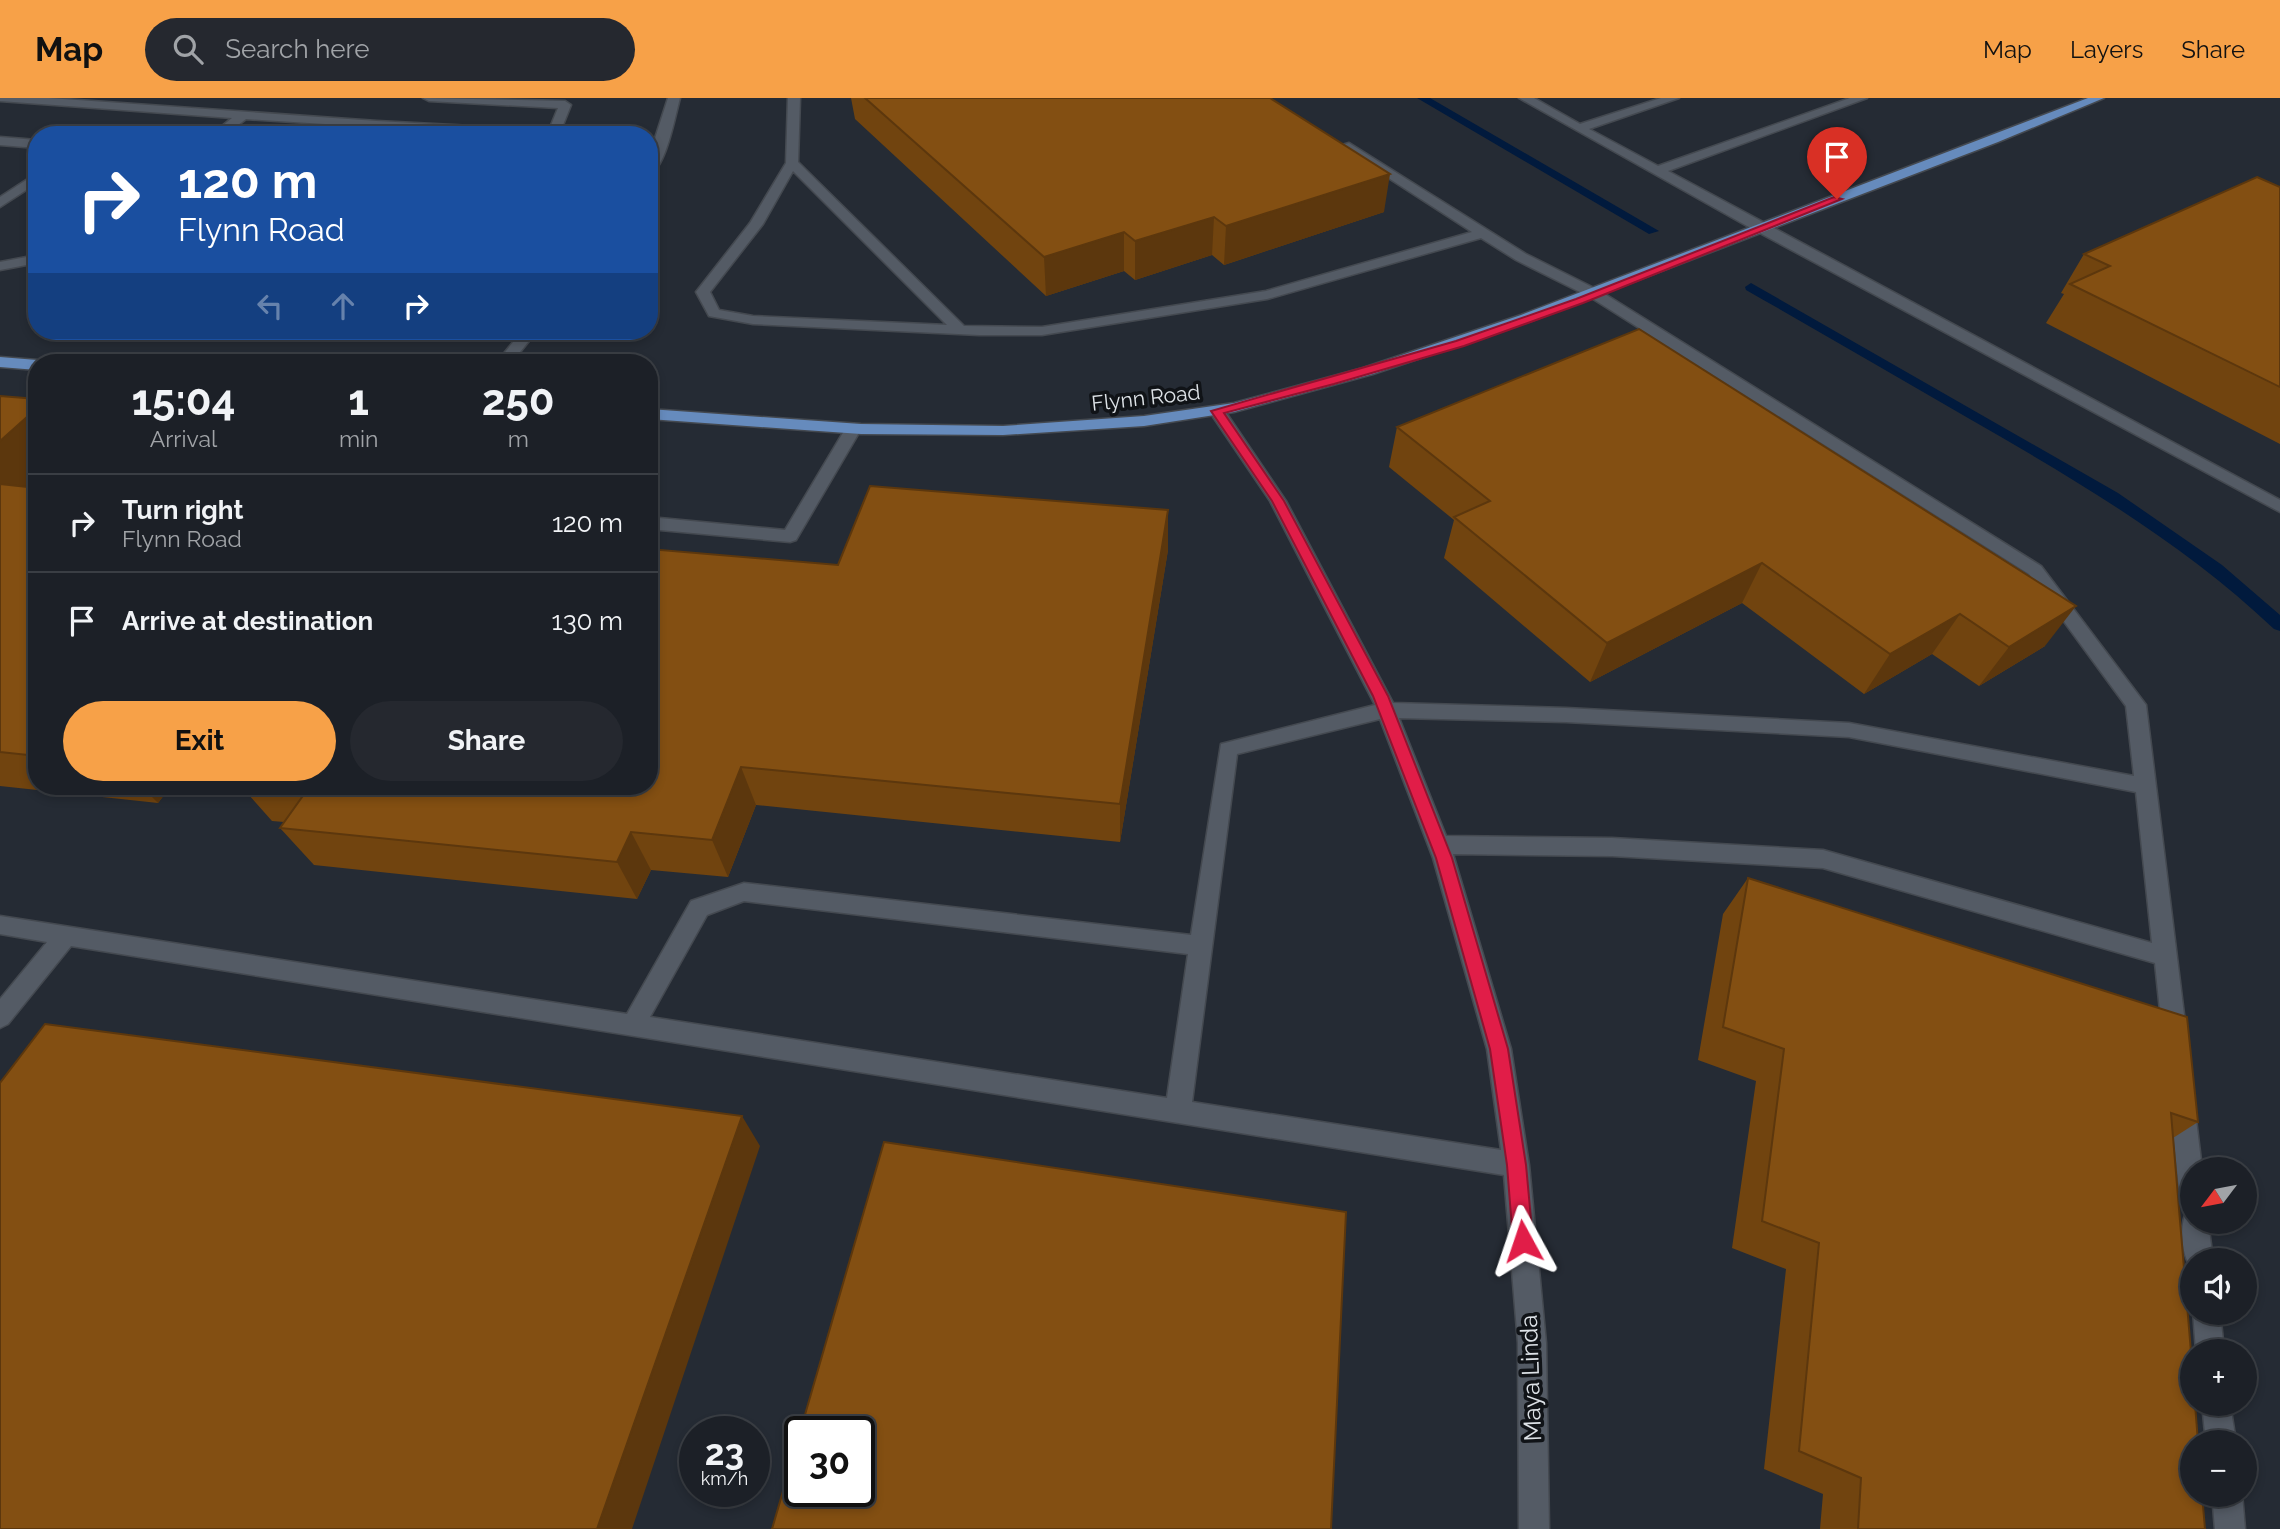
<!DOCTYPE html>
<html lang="en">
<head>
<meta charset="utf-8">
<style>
	:root { --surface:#1c2027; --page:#25282f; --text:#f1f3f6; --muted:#a0a3a7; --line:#3a3e44; --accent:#f7a148 }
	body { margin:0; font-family:Raleway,sans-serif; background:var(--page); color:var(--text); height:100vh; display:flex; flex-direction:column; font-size:26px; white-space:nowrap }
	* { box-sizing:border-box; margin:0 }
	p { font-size:23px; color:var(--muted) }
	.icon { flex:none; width:38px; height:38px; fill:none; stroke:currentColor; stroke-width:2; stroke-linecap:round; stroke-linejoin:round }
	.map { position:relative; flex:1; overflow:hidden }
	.details { position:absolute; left:28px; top:256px; width:630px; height:441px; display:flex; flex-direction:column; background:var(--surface); border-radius:28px; box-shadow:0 4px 10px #0003,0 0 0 2px var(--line) }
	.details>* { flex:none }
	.banner { position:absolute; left:28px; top:28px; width:630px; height:214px; border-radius:28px; box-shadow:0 4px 10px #0003,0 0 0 2px var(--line); background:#1a4fa0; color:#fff; overflow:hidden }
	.needle { width:46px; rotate:238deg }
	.tools { position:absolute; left:2180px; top:1059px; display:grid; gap:14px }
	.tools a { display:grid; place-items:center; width:77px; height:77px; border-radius:50%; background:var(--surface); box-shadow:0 4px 10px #0003,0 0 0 2px var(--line); font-size:35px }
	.speed { position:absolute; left:679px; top:1318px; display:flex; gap:14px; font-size:35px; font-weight:700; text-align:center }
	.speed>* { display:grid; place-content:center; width:91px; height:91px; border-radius:50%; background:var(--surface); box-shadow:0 4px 10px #0003,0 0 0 2px var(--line); line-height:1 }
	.speed small { font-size:18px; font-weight:400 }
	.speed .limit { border:4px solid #111; border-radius:10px; background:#fff; color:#111 }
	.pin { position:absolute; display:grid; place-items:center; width:60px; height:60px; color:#fff; margin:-72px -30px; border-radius:50% 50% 50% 0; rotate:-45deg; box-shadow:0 0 7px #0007 }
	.pin .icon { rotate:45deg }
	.me { position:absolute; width:77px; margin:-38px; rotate:355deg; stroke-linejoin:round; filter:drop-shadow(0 0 5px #0008) }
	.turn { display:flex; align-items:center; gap:24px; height:147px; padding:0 35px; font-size:32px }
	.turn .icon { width:91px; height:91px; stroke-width:2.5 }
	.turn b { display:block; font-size:49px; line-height:60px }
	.lanes { display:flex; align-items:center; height:66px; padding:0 35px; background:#0003; justify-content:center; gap:35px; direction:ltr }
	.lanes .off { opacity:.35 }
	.eta { display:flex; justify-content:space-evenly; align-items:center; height:119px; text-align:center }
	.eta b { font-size:42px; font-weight:700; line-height:49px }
	.cta { display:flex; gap:14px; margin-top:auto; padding:14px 35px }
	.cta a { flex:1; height:80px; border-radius:42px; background:var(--accent); color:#111; font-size:28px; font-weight:700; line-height:80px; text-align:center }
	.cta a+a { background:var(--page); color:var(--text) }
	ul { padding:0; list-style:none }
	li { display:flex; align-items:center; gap:21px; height:98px; padding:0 35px; border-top:2px solid var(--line) }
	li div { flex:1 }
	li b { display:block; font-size:26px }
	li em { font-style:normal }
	header { display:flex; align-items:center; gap:42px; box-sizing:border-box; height:98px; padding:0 35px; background:var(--accent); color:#111 }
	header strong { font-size:33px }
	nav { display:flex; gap:38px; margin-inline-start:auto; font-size:24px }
	.search { width:490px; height:63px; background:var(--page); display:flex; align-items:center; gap:18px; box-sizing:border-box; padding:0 24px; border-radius:38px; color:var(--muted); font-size:26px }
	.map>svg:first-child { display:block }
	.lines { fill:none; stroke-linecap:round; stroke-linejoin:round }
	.stream { fill:#011a3d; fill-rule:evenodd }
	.minor-casing { stroke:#444950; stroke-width:3 }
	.major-casing { stroke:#444950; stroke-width:3 }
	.minor { fill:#545b65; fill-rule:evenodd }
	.major { fill:#668bbd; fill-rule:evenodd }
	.wall { fill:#71440f }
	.shaded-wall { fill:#5c370d }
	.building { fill:#834f12; stroke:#5c370d; stroke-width:2 }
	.route { fill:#e11d48; stroke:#92132f; stroke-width:2 }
	.labels { text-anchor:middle; stroke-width:7; stroke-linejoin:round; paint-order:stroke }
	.far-street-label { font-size:21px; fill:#dde2e7; stroke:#101317 }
	.street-label { font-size:24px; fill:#dde2e7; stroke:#101317 }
</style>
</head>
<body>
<header>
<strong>Map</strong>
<div class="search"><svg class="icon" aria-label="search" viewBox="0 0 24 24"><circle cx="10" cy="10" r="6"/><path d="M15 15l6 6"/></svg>Search here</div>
<nav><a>Map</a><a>Layers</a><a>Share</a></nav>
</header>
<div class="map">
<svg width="2280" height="1431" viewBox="0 0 2280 1431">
	<rect width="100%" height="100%" fill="#252b34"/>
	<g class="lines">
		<g class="stream">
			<polygon points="1417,0 1430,0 1659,133 1649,136"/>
			<path d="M1751,185L2118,395L2222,467L2280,517V533L2274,531C2183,445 2076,382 1968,320C1894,277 1820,234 1746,192L1745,189Z"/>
		</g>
		<defs>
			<g id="minor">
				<polygon points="0,0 49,0 377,23 549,32 558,10 429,3 423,0 565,3 571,7 559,37 497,37 246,21 225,37 211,37 232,20 0,3"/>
				<path d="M668,0H680C675,18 666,70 649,77V59Z"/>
				<path d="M788,0H800L798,64L964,228L1042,229L1266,193L1472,134L1339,48L1349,45L1526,156L1600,193L2041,468L2146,607L2187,941L2183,949L2175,952L2167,949L2163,941L2155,865L1823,770L1612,758L1453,756L1511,951L1529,1067L1546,1245L1549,1431H1519L1518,1245L1504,1077L71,848L8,926L0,930V901L47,844L0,836V818L627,916L691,803L744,785L1191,837L1221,646L1375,607L1270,403L1209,313L1217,308L1223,310L1286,403L1393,605L1566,610L1849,625L2134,678L2126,608L2029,476L1590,199L1516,162L1481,140L1267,201L1042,237H979L753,226L709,218L696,194L750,125L786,65ZM793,73L947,227L753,218L719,212L710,194L763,126ZM1399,620L1566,624L1849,639L2136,694L2152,845L1823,752L1612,740L1446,738ZM1380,621L1433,760L1487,951L1501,1052L1192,1004L1237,656ZM744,803L1188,856L1167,1000L650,919L707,817Z"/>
				<polygon points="1519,0 1534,0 1580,26 1661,0 1679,0 1589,31 1658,68 1850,0 1867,0 1668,73 2280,402 2280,414 1756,133"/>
				<polygon points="0,39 37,42 37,50 0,47"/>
				<polygon points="37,75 37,85 0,109 0,99"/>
				<polygon points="37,157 37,165 0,172 0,164"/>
				<polygon points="522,233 537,233 512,264 497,264"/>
				<polygon points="852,328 860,333 796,442 790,444 649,431 649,419 785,432 844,333"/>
				<path d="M2182,993L2191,997L2194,1005L2202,1071H2193V1124H2208L2213,1162H2193V1172C2182,1160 2179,1130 2186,1115L2191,1113L2184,1110L2180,1101L2170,1005L2173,997Z"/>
				<polygon points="2193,1213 2220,1214 2224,1253 2196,1253"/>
				<polygon points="2202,1306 2230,1306 2236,1344 2206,1344"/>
				<polygon points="2212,1396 2242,1396 2245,1431 2215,1431"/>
			</g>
			<g id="major">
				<polygon points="2088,0 2104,0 1998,44 1531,223 1373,276 1234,314 1144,328 1003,337 861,336 649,321 649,311 861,326 1003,328 1144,318 1234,305 1363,270 1521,217"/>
				<polygon points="0,259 37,262 43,264 37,264 37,272 0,269"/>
			</g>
		</defs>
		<use href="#minor" class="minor-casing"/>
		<use href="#major" class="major-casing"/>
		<use href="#minor" class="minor"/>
		<use href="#major" class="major"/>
	</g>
	<g class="wall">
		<polygon points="851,0 1270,0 1384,114 1224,167 1212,157 1135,182 1124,173 1046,198 855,21"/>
		<polygon points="2280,89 2280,346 2046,225 2064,196 2061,195 2084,156"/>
		<polygon points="1639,231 2045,548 1979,588 1932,556 1864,596 1742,505 1590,584 1444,460 1454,422 1389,369 1397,329"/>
		<polygon points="0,298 37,301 37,380 28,389 37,389 37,688 171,688 158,705 0,688"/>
		<polygon points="1168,452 1120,744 756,707 728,779 651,772 637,801 314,767 280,730 284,724 272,723 241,688 649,688 838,467"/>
		<polygon points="1748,780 2198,1024 2173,1040 2205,1431 1820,1431 1823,1396 1764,1371 1786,1171 1732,1150 1756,983 1698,962 1723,816"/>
	</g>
	<g class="shaded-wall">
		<polygon points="1390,76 1384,114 1224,167 1226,128"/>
		<polygon points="1214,119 1212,157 1135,182 1135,143"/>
		<polygon points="1124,134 1124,173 1046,198 1044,159"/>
		<polygon points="37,310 37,380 0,415 0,343"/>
		<polygon points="1168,412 1168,452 1120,744 1120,706"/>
		<polygon points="1762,465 1742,505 1590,584 1607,545"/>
		<polygon points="2076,508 2045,548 1979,588 2009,549"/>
		<polygon points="1960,516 1932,556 1864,596 1890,556"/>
		<polygon points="741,669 756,707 728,779 712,742"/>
		<polygon points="141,688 171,688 158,705"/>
		<polygon points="631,734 651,772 637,801 617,764"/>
		<polygon points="742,1018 760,1048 632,1431 597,1431"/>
	</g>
	<g class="building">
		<polygon points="865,0 1270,0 1390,76 1226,128 1214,119 1135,143 1124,134 1044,159"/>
		<polygon points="2257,79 2280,89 2280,289 2070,186 2110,168 2084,156"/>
		<polygon points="1639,231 2076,508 2009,549 1960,516 1890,556 1762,465 1607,545 1454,419 1490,403 1397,329"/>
		<polygon points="0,298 37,301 37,310 0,343"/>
		<polygon points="0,386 37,390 37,658 0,654"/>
		<polygon points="870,388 1168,412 1120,706 741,669 712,742 631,734 617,764 280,730 307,692 269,688 649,688 649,451 838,467"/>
		<polygon points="1748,780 2187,919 2198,1024 2171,1015 2193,1278 2193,1306 2195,1306 2198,1344 2193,1344 2193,1396 2202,1396 2205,1431 1858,1431 1861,1380 1799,1353 1819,1145 1762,1123 1784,951 1723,929"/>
		<polygon points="45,926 742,1018 597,1431 0,1431 0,985"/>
		<polygon points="884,1044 1346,1114 1331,1431 772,1431 800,1335 800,1393 859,1393 859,1334 800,1334"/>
	</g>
	<polygon class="route" points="1834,99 1842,101 1583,205 1464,248 1334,286 1224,315 1284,403 1388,598 1452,760 1508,951 1526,1067 1533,1143 1531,1150 1523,1153 1516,1150 1513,1143 1507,1067 1490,951 1436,760 1373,598 1272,403 1211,313 1456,243 1576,201"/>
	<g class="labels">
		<g class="far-street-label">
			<text transform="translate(1146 300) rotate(-6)" y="7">Flynn Road</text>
		</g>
		<g class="street-label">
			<text transform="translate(1531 1280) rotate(-92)" y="8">Maya Linda</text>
		</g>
	</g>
</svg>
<div class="tools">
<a><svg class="needle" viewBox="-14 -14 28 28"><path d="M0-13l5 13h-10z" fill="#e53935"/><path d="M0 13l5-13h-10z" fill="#a0a3a7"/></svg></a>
<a><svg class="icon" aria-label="sound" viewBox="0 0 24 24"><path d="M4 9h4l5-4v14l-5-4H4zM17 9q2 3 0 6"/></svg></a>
<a>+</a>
<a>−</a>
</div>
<div class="speed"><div>23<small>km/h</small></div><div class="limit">30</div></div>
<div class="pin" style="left:1837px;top:101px;background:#d93025"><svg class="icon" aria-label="arrive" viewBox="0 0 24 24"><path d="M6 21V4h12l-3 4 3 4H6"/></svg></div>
<svg class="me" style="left:1523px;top:1143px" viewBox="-20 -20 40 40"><path d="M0-17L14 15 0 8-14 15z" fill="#e11d48" stroke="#fff" stroke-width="4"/></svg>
<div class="banner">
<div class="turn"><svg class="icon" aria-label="right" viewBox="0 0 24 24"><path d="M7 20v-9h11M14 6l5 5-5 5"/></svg><div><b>120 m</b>Flynn Road</div></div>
<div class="lanes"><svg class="icon off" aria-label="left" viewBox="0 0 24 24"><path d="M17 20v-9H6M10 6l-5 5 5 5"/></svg><svg class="icon off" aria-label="ahead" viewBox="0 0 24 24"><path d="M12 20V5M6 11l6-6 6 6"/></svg><svg class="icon" aria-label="right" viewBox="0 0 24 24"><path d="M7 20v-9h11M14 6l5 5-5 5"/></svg></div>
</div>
<section class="details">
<div class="eta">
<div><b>15:04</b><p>Arrival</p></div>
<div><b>1</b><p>min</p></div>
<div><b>250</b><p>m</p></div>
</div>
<ul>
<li><svg class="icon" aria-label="right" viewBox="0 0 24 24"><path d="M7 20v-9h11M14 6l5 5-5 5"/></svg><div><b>Turn right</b><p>Flynn Road</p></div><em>120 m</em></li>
<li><svg class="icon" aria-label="arrive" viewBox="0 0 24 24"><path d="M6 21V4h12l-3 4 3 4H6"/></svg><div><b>Arrive at destination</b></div><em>130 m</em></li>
</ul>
<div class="cta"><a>Exit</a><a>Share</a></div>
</section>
</div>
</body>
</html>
